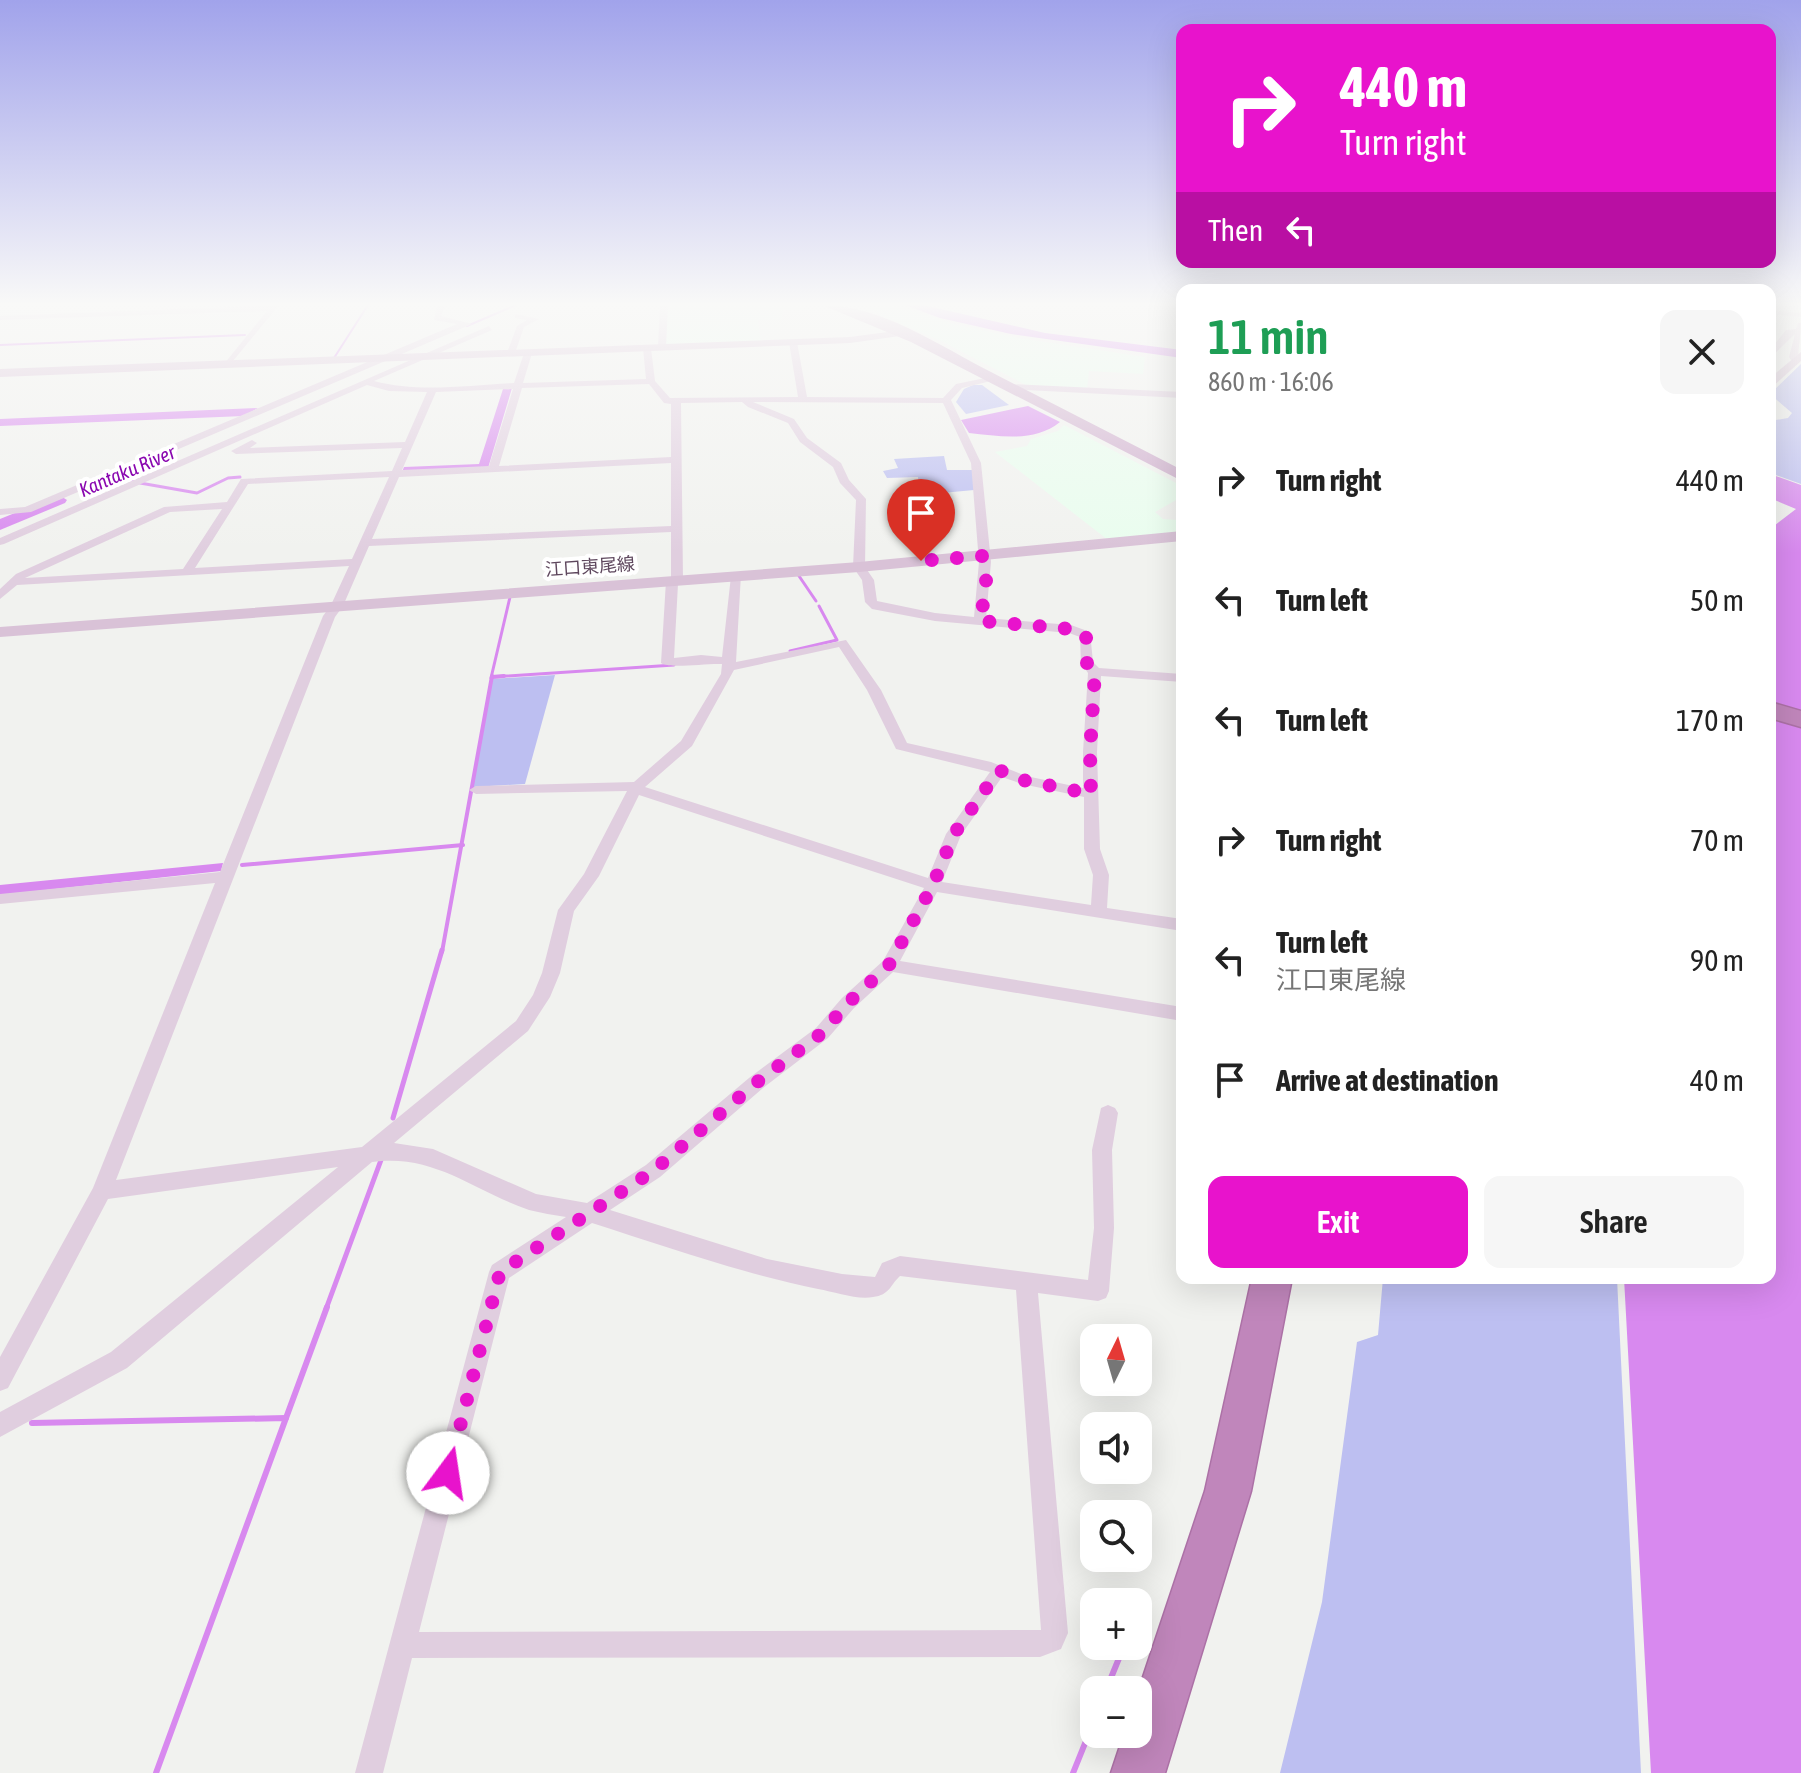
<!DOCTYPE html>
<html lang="en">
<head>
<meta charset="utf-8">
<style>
	:root { --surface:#fff; --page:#f6f6f6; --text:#222; --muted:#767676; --accent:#e813cc }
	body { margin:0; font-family:"Asap Condensed","Noto Sans JP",sans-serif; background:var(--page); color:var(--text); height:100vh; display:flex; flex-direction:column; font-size:30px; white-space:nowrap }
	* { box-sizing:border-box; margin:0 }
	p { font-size:26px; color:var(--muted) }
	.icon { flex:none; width:44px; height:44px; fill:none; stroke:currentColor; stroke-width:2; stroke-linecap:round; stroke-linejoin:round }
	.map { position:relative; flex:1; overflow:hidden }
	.sheet { position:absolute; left:1176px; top:284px; width:600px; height:1000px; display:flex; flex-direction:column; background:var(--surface); border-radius:16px; box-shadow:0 8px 32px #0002 }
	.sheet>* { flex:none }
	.hud { position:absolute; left:1176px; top:24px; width:600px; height:244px; border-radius:16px; box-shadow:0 8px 32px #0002; background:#e813cc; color:#fff; overflow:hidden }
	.needle { width:52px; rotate:5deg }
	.fabs { position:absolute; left:1080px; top:1324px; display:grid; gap:16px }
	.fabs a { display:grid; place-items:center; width:72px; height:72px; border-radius:16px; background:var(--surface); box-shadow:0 8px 32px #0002; font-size:40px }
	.pin { position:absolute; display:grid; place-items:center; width:68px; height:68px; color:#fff; margin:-82px -34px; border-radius:50% 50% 50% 0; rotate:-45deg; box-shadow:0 0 8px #0007 }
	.pin .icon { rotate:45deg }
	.me { position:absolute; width:88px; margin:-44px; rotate:14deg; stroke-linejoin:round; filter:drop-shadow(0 0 6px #0008) }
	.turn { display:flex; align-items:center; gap:28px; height:168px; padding:0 32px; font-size:36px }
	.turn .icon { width:104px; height:104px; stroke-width:2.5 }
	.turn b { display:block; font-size:56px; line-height:68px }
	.then { display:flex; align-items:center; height:76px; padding:0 32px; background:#0003; gap:16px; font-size:30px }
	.round { display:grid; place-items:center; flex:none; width:84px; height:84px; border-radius:16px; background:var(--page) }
	.overview { display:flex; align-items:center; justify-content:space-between; height:136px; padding:0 32px }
	h1 { font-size:48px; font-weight:600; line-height:60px; color:#1e9e55 }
	.cta { display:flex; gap:16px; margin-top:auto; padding:16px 32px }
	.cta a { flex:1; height:92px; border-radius:16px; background:var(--accent); color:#fff; font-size:32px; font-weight:600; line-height:92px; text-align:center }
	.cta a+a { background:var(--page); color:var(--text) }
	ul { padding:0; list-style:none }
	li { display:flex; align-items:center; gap:24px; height:120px; padding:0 32px }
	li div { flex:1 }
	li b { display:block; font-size:30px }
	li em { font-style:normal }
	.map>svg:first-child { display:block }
	.commercial { fill:#e9fdee }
	.green { fill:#bdbff1 }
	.water { fill:#d889ef }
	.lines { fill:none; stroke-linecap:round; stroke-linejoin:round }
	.stream-far4 { stroke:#d889ef; stroke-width:2 }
	.stream-far3 { stroke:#d889ef; stroke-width:3 }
	.stream-far2 { stroke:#d889ef; stroke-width:4 }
	.stream-far1 { stroke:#d889ef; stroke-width:5 }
	.stream { stroke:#d889ef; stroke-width:6 }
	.river { fill:#d889ef; fill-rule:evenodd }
	.highway-casing { stroke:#ac71a6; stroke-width:3 }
	.street { fill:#e0cedf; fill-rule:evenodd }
	.secondary { fill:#d9c2d7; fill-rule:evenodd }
	.primary { fill:#cfaecd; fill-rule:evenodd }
	.highway { fill:#c086bb; fill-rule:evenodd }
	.route { stroke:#e813cc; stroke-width:14; stroke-dasharray:0 25.2 }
	.labels { text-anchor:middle; stroke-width:8; stroke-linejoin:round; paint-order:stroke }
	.far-street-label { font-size:18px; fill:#5e475d; stroke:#fff }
	.far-water-label { font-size:20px; font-style:italic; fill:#8a08b0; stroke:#fff }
</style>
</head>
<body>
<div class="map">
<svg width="1801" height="1773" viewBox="0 0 1801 1773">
	<rect width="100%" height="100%" fill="#f1f2ef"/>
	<g class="commercial">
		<polygon points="667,305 797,305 808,308 783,309 782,319 758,320 761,342 665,346"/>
		<polygon points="894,305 954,324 1019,338 1145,357 1143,374 1089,371 1087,389 1026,385 941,341 866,309"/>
		<polygon points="1064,425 1178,484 1178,499 1155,512 1163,519 1178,520 1182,523 1182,533 1108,540 995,452 1027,446 1031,439 1058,431"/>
	</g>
	<g class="green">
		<polygon points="1801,364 1801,484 1770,473 1770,421 1788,418 1792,413 1770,394"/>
		<polygon points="973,385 982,385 1009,405 966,414 956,402 964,389"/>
		<polygon points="944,456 947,470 974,470 974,490 942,493 919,490 918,477 887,478 883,471 898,468 894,459"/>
		<polygon points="555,675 525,784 473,787 492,679"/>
		<polygon points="1383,1278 1617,1278 1641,1773 1280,1773 1322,1602 1357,1342 1378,1335"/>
	</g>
	<g class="water">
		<polygon points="512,388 488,468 402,472 404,467 479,464 503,389"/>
		<path d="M1028,406L1060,422C1034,443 1000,436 969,433L961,420Z"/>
		<polygon points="258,408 244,416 0,426 0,419"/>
		<polygon points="1770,474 1801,485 1801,1773 1651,1773 1624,1278 1770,1278 1770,529 1796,509 1770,498"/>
		<polygon points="223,863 221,871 0,895 0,885"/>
	</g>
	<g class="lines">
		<g class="stream-far4">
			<polyline points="467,326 516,305"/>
			<polyline points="0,345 245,335"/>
			<polyline points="337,358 334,358 368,305"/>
		</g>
		<g class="stream-far3">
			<polyline points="115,476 133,481"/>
			<polyline points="140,483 197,493 228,478 240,477"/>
			<polyline points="799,576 816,601"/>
			<polyline points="790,651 837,640 819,606"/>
			<polyline points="492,677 674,665"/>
			<polyline points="491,678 510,597"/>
		</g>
		<g class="stream-far2">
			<polyline points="492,677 504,676"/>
			<polyline points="242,865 463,845"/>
			<polyline points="442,952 492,676"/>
		</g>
		<g class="stream-far1">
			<polyline points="393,1118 442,950"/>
			<polyline points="326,1309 381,1160"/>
		</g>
		<g class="stream">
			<polyline points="286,1418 327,1307"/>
			<polyline points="32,1423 286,1418 156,1773"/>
			<polyline points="1138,1610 1144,1595"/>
			<polyline points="1106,1690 1124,1646"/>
			<polyline points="1073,1773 1094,1721"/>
		</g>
		<g class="river">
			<polygon points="905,305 923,305 1045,333 1182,350 1182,358 1011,334 940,318"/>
			<polygon points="59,495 67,500 65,503 0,530 0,519"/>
		</g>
		<defs>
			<g id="highway">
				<polygon points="1770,702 1801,711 1801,727 1770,718"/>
				<polygon points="1252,1278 1292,1278 1251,1491 1165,1773 1111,1773 1124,1734 1138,1734 1138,1692 1205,1491"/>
			</g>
		</defs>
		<use href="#highway" class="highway-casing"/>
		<g class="street">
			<polygon points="279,305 228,367 224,364 267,311 0,320 0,316"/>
			<polygon points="437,305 445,305 441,316 472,324 31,512 0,515 0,509 25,507 457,324 434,320"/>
			<polygon points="660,305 668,305 666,347 662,349 658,347"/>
			<polygon points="1770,310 1801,313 1801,317 1770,314"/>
			<polygon points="515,314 539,319 524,327 515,353 511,356 507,353 517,326 527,320 515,318"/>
			<path d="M1798,323H1801C1801,336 1797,352 1799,363H1793L1789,357L1795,334L1770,358V350L1786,330L1796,329Z"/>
			<path d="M489,326L492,330L374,381C418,393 469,385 514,383L524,353L528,350L532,353L523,383L646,379L643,348L647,346L651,348L655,381L670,398L798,397L789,342L793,340L797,342L807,397L943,398L956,384L995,376V380L962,388L951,400L981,463L991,562L986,618L1071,625L1090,632L1093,662L1099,668L1182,674V682L1101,676L1097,752L1100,849L1109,875L1107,908L1182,919V931L937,892L900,961L1182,1007V1021L893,972L854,1008L828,1038L763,1088L660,1177L610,1210L767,1259L842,1274L875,1277L882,1263L900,1256L1088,1280L1094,1228L1092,1150L1101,1108L1108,1105L1115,1108L1118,1113L1112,1150L1114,1228L1109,1291L1106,1298L1098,1301L1038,1293L1068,1633L1061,1649L1040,1657L412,1658L383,1773H355L489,1272L492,1265L566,1217C554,1215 541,1213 529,1210C474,1191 434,1153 372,1162L127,1368L0,1437V1412L111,1352L338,1167L108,1199L8,1388L0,1391V1357L93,1188L215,883L0,904V894L220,872L323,616L331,605L349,566L17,585L0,599V589L16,574L164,507L227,502L241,479L392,471L402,448L236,454L231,451L252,440L257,443L250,448L405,442L427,392L389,391L367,385L4,544L0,545V538ZM649,384L664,403L671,404V457L499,466L522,388ZM513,389L489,466L402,470L436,392ZM742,402L748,407L788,423L800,442L833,467L840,483L856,500L853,567L862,580L865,602L872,609L935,621L1069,633L1080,637L1081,663L1088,673L1083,752V788L1026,776L991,762L907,743L881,690L846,640L736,662L741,574L731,576L722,657L701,655L674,658L678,584L683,581L681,403ZM753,402L943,403L971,463L979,562L974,617L935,613L877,601L874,580L865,567L866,499L849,480L841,463L807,438L794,419ZM671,463V526L372,539L399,477ZM389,477L352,559L195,568L248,484ZM222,509L183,569L25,578L170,512ZM671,532V578L666,581L661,663C669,669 707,663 722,664L721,674L681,741L634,782L476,786L469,790L476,794L627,791L584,874L558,910L542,973L533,995L516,1021L362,1147L116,1180L335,617L343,606L369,546ZM839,647L867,690L896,749L990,772L946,834L928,878L645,787L692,746L734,670ZM1002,777L1022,784L1084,797V849L1093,875L1091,905L942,882L961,835ZM639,795L924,888L883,961L842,998L816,1028L749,1078L646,1165L587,1203L536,1194L433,1149L394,1143L528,1031L550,997L560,973L574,911L599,876ZM592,1223C667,1247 741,1273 818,1289C835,1292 857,1300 873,1297C890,1295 890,1285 900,1276L1016,1290L1041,1630L419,1632L509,1278Z"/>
			<polygon points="1009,384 1182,392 1182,398 1006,389 1005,387"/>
		</g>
		<g class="secondary">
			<polygon points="903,330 907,331 907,335 850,343 0,377 0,369 850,337"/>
			<polygon points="1801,352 1801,361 1770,389 1770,378"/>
			<polygon points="1182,531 1182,541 859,572 0,637 0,627 859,562"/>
		</g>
		<path class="primary" d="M822,305C881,305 940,346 991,372C1055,405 1118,437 1182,470V481L911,342Z"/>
		<use href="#highway" class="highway"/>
	</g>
	<linearGradient id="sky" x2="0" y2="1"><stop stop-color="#a1a3eb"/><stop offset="0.55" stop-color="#f9f9f8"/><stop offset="1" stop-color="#f9f9f8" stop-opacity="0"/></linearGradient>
	<rect width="1801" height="553" fill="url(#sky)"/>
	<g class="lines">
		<path class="route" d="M448,1473L500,1272L653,1171L756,1083L822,1033L848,1003L889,965L933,885L954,834L999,770L1022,780L1091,794L1090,752L1095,672L1087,663L1086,635L1071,629L980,621C983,602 991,573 982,556L921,561"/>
	</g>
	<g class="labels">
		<g class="far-street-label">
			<text transform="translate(590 567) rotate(-4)" y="6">江口東尾線</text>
		</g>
		<g class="far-water-label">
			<text transform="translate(127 471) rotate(-23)" y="7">Kantaku River</text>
		</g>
	</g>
</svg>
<div class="fabs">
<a><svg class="needle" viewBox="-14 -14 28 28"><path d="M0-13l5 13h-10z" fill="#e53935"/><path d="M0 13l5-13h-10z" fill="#767676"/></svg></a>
<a><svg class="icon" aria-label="sound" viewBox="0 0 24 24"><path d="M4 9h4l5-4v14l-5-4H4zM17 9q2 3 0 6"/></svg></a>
<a><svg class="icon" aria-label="search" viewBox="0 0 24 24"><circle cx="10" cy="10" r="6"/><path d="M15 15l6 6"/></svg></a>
<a>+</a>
<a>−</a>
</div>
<div class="pin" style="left:921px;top:561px;background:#d93025"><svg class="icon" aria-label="arrive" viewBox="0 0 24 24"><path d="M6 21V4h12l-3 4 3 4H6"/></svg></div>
<svg class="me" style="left:448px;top:1473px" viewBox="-20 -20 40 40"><circle r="19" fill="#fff"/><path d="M0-13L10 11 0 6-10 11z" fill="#e813cc"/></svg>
<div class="hud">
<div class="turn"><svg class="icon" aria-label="right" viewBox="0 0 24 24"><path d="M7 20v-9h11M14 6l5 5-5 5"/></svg><div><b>440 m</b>Turn right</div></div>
<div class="then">Then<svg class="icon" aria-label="left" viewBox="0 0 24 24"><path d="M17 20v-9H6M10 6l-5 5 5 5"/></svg></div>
</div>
<section class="sheet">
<div class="overview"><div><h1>11 min</h1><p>860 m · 16:06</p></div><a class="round"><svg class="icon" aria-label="close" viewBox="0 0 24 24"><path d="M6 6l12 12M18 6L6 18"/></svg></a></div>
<ul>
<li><svg class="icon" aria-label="right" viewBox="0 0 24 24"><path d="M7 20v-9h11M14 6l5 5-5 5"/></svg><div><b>Turn right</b></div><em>440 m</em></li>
<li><svg class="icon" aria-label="left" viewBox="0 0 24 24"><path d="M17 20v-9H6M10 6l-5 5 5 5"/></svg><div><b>Turn left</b></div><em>50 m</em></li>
<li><svg class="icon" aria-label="left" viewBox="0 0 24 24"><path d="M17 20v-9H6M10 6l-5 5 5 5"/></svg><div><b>Turn left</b></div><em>170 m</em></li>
<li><svg class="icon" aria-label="right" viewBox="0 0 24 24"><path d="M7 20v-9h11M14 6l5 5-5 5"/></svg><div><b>Turn right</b></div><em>70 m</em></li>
<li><svg class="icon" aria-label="left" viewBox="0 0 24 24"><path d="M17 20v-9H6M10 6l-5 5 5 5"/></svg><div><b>Turn left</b><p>江口東尾線</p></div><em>90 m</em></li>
<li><svg class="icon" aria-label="arrive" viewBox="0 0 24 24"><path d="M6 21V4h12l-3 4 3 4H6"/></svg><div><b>Arrive at destination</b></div><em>40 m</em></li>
</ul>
<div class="cta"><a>Exit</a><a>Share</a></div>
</section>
</div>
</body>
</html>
